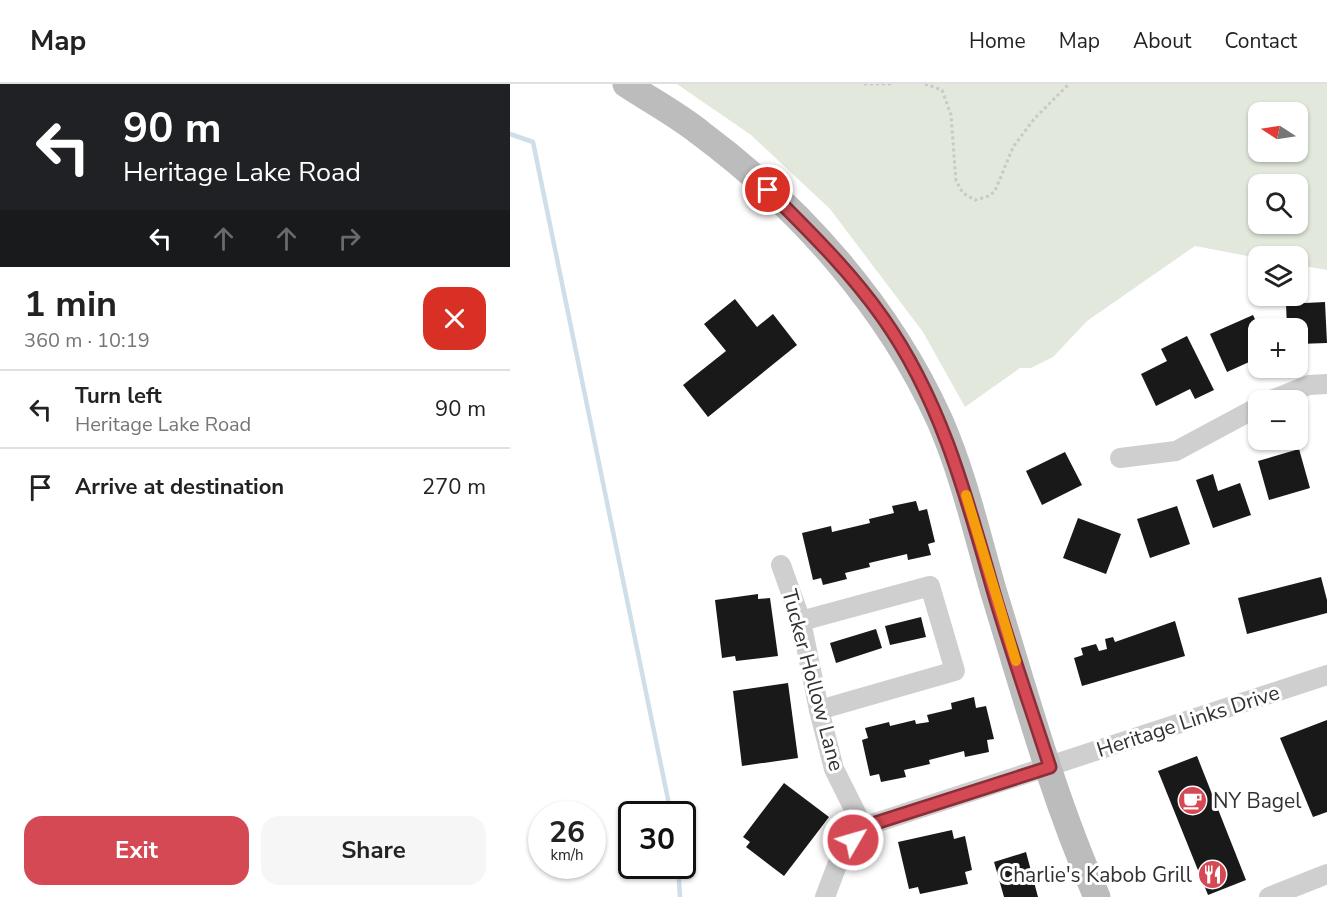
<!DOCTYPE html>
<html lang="en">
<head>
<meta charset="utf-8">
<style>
	:root { --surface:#fff; --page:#f6f6f6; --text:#222; --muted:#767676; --line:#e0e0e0; --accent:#d54954 }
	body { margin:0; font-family:"Nunito Sans",sans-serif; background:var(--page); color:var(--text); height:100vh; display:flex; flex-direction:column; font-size:22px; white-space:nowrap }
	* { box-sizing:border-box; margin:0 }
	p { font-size:20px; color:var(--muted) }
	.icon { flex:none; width:33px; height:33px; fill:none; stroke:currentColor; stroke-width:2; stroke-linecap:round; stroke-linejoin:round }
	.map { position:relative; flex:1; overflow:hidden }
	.details { display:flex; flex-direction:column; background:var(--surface); width:510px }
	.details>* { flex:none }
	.hud { background:#202124; color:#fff; overflow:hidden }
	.needle { width:39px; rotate:282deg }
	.tools { position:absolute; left:738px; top:18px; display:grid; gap:12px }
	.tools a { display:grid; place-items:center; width:60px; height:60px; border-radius:12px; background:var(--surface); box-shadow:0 2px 4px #0004; font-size:30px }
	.speed { position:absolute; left:18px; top:717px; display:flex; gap:12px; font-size:30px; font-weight:700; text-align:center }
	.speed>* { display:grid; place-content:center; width:78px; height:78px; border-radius:50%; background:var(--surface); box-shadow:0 2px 4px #0004; line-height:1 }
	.speed small { font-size:15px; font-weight:400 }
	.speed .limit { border:3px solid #111; border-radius:9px; background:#fff; color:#111 }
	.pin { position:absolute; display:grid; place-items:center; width:51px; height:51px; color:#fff; margin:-26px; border:3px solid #fff; border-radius:50%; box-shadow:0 2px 6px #0007 }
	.me { position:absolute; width:66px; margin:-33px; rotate:52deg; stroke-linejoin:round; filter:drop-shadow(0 0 4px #0008) }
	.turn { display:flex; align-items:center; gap:21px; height:126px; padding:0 24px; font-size:27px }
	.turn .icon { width:78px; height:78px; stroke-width:2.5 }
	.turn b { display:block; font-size:42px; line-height:51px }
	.lanes { display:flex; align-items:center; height:57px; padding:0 24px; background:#0003; justify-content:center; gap:30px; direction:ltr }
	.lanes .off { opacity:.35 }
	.round { display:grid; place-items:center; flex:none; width:63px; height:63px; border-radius:18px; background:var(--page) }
	.summary { display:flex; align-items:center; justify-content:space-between; height:102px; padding:0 24px }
	h1 { font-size:36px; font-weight:700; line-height:45px }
	.cta { display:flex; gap:12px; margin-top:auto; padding:12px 24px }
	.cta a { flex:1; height:69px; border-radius:18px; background:var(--accent); color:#fff; font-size:24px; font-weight:700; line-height:69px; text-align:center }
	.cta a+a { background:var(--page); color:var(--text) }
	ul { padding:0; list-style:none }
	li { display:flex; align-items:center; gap:18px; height:78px; padding:0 24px; border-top:2px solid var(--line) }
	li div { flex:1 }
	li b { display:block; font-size:22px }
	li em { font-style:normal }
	header { display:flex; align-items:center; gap:36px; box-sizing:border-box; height:84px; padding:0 30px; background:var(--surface); border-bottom:2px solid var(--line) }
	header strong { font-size:28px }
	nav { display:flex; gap:33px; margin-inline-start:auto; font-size:21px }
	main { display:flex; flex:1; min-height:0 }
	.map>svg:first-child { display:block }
	.green { fill:#e2e8dc; fill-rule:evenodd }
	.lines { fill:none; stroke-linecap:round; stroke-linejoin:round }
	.stream { stroke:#cedfe9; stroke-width:4.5 }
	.building { fill:#191919 }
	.path { stroke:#c9c9c9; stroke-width:3; stroke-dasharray:3 3; stroke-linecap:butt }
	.minor { stroke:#cfcfcf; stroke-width:20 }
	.secondary { stroke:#bcbcbc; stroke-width:27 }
	.route-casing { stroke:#8a2f37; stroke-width:15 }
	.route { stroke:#d54954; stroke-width:10 }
	.slow { stroke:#f59e0b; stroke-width:10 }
	.labels { text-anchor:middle; stroke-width:6; stroke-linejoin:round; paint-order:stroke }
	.street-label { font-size:21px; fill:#323232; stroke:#fff }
	.poi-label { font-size:21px; fill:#323232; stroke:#fff; text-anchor:start }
</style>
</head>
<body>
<header>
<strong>Map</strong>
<nav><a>Home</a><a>Map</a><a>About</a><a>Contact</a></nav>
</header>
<main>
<section class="details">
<div class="hud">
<div class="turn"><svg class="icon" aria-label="left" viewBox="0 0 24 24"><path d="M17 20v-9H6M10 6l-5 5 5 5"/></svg><div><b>90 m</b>Heritage Lake Road</div></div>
<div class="lanes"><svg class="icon" aria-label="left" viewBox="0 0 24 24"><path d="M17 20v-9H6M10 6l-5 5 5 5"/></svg><svg class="icon off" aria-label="ahead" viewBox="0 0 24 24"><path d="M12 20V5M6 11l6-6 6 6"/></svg><svg class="icon off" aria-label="ahead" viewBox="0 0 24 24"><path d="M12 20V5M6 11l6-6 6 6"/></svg><svg class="icon off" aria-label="right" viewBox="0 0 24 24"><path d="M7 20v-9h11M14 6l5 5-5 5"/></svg></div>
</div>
<div class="summary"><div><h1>1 min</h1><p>360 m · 10:19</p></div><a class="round" style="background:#d93025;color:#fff"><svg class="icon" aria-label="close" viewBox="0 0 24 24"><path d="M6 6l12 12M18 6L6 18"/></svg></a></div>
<ul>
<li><svg class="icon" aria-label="left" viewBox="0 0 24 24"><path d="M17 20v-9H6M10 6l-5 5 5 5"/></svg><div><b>Turn left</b><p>Heritage Lake Road</p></div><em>90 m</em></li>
<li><svg class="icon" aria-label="arrive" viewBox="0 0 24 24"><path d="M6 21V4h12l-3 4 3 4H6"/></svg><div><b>Arrive at destination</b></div><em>270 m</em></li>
</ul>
<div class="cta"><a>Exit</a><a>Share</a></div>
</section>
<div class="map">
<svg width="817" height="813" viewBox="0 0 817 813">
	<rect width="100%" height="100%" fill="#fff"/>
	<path class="green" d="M167,0H817V186L788,181V172L748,174L685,162L577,237L543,273L521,284H510L455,323L413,248L320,125L241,51ZM748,28H788V68H748ZM788,100V140H748V100Z"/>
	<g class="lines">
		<g class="stream">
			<polyline points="0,50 23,58 161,730"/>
			<polyline points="168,782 170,813"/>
		</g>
	</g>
	<g class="building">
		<polygon points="225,215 247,243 263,230 287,261 198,333 173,301 216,267 194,240"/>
		<polygon points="815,218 817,259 788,260 788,244 777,244 776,220"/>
		<polygon points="743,231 749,244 748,274 717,288 700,250"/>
		<polygon points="677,252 704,306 685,315 680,305 646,322 631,290 657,277 651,265"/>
		<polygon points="789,365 800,404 759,416 748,377"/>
		<polygon points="555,368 572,401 532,421 516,387"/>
		<polygon points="703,390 708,407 730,399 741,431 703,444 686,396"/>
		<polygon points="406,417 409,427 417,425 425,458 418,460 421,471 398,476 397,470 359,479 360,483 335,489 337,495 313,501 311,494 303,496 292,449 321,442 322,448 360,439 359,435 384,429 382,422"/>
		<polygon points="667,422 680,460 640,474 627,435"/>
		<polygon points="568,434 611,450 596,490 553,474"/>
		<polygon points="811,493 817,516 817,529 737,550 728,514"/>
		<polygon points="248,510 248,515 260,514 268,572 226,577 225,572 212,574 205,516"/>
		<polygon points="411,533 416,553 380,561 375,542"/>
		<polygon points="665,537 675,572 572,602 564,574 573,571 571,564 586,560 589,567 597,565 595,555 603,553 605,558"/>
		<polygon points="366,545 372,564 326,579 320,559"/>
		<polygon points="278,599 288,674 232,682 223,607"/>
		<polygon points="464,613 466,624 476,622 484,655 477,656 479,668 455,673 454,667 419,676 420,680 394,686 396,693 371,698 369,690 360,692 352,656 358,654 355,644 379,638 380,642 405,636 406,640 419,638 417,631 442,625 441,619"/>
		<polygon points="817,636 817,728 803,733 770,654"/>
		<polygon points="687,672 736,796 698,811 648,687"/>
		<polygon points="274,699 319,733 274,792 236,763 240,758 233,753"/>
		<polygon points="442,746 444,755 455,752 462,786 455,788 458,800 410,810 408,803 399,805 388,758"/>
		<polygon points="516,768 528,813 494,813 484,778"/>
	</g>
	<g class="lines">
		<g class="path">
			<polyline points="354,0 382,0"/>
			<polyline points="415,0 432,6 441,31 446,97 453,109 465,116 479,112 485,107 503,63 524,35 559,0"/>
		</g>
		<g class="minor">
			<polyline points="761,316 799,301 817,300"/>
			<polyline points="610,374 666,367 748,323"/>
			<polyline points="271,481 291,537 309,626 324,685 353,743"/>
			<polyline points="291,537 420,502 445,587 309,626"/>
			<polyline points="315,813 329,776 353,743 817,591"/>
			<polyline points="759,813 817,790"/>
		</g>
		<path class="secondary" d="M116,0C140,16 166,30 189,48C290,123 378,222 430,337C454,392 467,451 484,509C515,610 544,716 587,813"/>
	</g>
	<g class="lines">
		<defs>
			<path id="route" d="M258,106C299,147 340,187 373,234C431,316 456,411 483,506C500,565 521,624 540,683L353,743L343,756"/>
		</defs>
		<use href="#route" class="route-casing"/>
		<use href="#route" class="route"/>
		<polyline class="slow" points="456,411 506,577"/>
	</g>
	<defs>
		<symbol id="cafe-disc" viewBox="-11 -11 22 22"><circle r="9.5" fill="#d54954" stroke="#fff"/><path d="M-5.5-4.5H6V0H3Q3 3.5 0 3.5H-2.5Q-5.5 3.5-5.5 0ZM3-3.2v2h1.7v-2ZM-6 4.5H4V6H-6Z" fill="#fff"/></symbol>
		<symbol id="restaurant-disc" viewBox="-11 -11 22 22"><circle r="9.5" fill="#d54954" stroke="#fff"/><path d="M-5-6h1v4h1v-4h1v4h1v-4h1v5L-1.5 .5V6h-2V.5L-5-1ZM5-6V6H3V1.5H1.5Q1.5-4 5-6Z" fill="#fff"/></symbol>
	</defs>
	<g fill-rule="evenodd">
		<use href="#cafe-disc" x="666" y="700" width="33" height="33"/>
		<use href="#restaurant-disc" x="686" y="774" width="33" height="33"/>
	</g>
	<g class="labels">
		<g class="street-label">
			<text transform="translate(303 596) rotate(75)" y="7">Tucker Hollow Lane</text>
			<text transform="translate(678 637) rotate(-18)" y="7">Heritage Links Drive</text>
		</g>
		<g class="poi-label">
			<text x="703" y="724">NY Bagel</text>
			<text x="682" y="798" text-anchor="end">Charlie's Kabob Grill</text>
		</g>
	</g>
</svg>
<div class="tools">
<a><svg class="needle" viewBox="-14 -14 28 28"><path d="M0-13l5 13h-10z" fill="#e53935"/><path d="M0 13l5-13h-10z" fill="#767676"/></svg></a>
<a><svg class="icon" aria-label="search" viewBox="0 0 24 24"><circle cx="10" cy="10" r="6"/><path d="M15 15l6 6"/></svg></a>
<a><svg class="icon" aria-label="layers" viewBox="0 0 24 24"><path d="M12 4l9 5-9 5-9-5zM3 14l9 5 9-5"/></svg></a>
<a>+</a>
<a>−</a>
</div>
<div class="speed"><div>26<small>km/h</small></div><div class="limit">30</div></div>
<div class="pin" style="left:258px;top:106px;background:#d93025"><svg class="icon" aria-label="arrive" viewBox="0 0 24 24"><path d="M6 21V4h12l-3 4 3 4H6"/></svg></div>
<svg class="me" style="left:343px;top:756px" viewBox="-20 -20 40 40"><circle r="17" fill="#d54954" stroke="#fff" stroke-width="3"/><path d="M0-11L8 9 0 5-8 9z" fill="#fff"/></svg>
</div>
</main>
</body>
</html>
